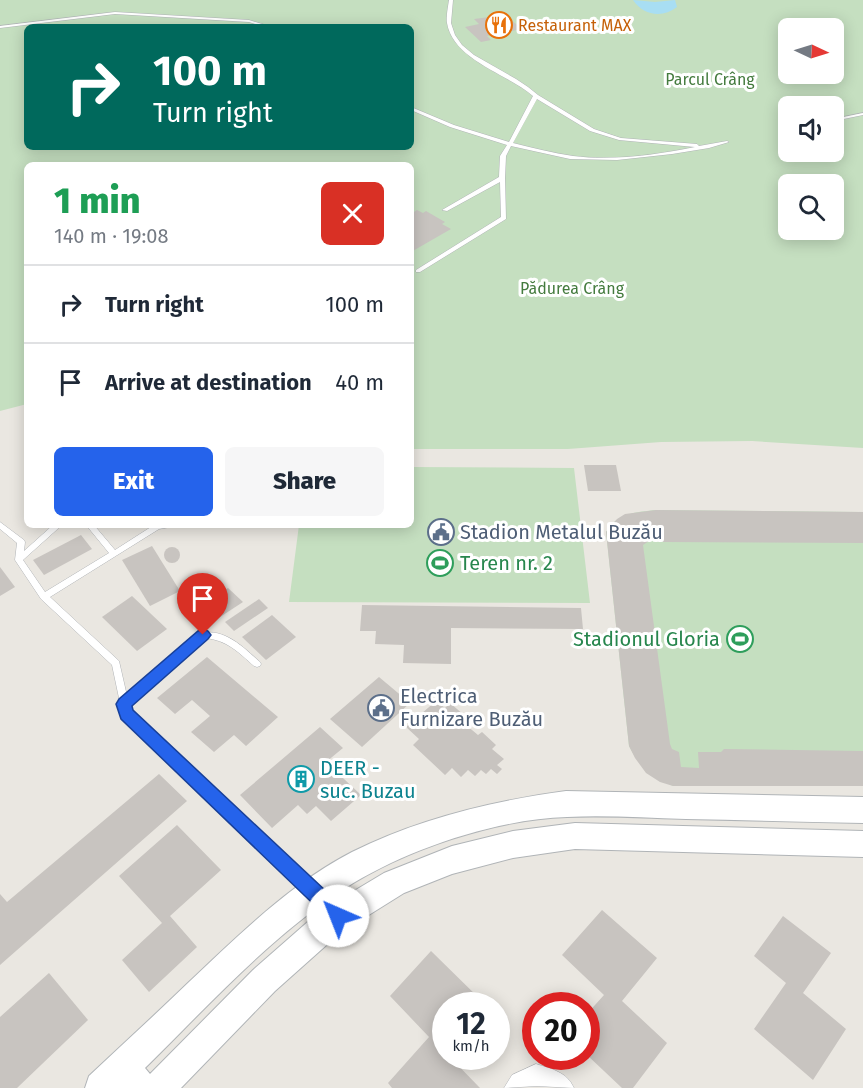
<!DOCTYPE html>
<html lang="en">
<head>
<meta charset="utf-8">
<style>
	:root { --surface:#fff; --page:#f6f6f7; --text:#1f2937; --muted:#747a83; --line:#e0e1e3; --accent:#2563eb }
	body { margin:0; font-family:"Fira Sans",sans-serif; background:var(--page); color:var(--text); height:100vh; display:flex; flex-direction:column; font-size:22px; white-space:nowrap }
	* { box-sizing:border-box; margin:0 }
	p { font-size:20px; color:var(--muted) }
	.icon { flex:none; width:33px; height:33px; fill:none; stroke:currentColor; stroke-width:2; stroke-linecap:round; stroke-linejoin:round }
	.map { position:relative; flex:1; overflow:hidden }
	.sheet { position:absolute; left:24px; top:162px; width:390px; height:366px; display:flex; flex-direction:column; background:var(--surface); border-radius:9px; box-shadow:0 3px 15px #0003 }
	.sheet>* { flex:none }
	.guide { position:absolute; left:24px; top:24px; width:390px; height:126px; border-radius:9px; box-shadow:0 3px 15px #0003; background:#00695c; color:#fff; overflow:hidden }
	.needle { width:39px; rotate:94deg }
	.fabs { position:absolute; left:778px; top:18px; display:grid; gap:12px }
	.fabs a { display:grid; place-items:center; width:66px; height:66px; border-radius:9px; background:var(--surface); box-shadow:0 3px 15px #0003; font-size:30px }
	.speed { position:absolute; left:432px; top:992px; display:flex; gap:12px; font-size:30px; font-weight:700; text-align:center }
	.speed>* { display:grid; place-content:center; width:78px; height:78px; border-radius:50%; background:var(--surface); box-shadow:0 3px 15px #0003; line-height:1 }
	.speed small { font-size:15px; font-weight:400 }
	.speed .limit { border:9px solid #d22; background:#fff; color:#111 }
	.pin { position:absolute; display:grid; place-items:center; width:51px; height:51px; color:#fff; margin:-62px -26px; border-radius:50% 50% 50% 0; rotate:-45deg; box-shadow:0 0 6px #0007 }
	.pin .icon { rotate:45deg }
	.me { position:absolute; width:66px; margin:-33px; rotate:316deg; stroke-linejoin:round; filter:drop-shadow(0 0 4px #0008) }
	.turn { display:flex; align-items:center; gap:21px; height:126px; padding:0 30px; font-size:27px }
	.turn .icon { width:78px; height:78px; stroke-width:2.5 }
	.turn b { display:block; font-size:42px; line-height:51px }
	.round { display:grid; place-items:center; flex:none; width:63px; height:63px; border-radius:9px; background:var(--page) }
	.head { display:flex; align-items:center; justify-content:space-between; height:102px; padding:0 30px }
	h1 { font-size:36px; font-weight:800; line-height:45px; color:#1e9e55 }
	.cta { display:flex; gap:12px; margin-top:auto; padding:12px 30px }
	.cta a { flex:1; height:69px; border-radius:9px; background:var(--accent); color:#fff; font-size:24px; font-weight:800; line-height:69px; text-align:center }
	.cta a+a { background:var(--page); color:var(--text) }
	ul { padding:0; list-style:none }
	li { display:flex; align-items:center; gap:18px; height:78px; padding:0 30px; border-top:2px solid var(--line) }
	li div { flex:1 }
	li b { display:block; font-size:22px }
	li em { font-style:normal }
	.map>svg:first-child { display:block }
	.green { fill:#c5dfc0; fill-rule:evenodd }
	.water { fill:#a8def3 }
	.building { fill:#c8c4c0 }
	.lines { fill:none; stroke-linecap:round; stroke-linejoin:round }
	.service-casing { stroke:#b1b4b7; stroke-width:1 }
	.minor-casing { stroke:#b1b4b7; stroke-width:1 }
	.secondary-casing { stroke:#b0b4b7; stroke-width:2 }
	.service { fill:#fff; fill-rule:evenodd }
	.minor { fill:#fff; fill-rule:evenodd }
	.secondary { fill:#fff; fill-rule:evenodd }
	.route { fill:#2563eb; stroke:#184099; stroke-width:1.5 }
	.labels { text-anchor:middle; stroke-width:6; stroke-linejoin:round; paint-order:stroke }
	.far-food-label { font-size:16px; fill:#c56008; stroke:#fff; text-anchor:start }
	.far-park-label { font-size:16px; fill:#447b3e; stroke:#fff }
	.service-label { font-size:20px; fill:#4e5e75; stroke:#fff; text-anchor:start }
	.leisure-label { font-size:20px; fill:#27864d; stroke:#fff; text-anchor:start }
	.culture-label { font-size:20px; fill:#0d838f; stroke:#fff; text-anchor:start }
</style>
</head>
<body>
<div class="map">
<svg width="863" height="1088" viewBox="0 0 863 1088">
	<rect width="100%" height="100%" fill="#eae7e1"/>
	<g class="green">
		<path d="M0,0H863V448L752,441L661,442L568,449H411V165H27V404L0,411ZM27,27H411V147H27ZM789,28H834V74H789ZM789,106H834V152H789ZM789,184H834V230H789Z"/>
		<polygon points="411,467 574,468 590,603 289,602 299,525 411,525"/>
		<path d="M656,510L863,512V786H673C649,774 641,769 629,746L606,532C617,513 636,512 656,510Z"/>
	</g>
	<path class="water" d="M633,0L655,2L675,0L677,7C662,19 643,15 633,0Z"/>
	<g class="building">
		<polygon points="505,15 522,29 487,36 491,40 481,42 465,27 479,24 474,19"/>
		<polygon points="417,210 423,213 426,211 445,222 442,224 451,229 411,252 411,214"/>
		<polygon points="584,465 616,465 621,491 588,491"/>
		<polygon points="656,510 863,512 863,543 663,542 661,528 647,528 649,541 643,545 670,744 672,749 679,752 681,767 699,768 698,752 721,752 724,749 863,751 863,786 673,786 660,782 646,773 635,758 629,746 606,532 617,519 625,514"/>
		<polygon points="81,535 92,549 44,575 33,560"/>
		<polygon points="152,546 180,591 150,606 122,560"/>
		<circle cx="172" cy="555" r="8"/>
		<polygon points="0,567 15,587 0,596"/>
		<polygon points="228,588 243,602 217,619 203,604"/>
		<polygon points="132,596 167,629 137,651 102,617"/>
		<polygon points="259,599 268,608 234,631 225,622"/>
		<polygon points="362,605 581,608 583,629 451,628 451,664 403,663 404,645 375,644 376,631 360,631"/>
		<polygon points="272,615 296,637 266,660 242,637"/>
		<polygon points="207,657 278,717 246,746 234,735 214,752 191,732 210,716 192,700 175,714 157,698"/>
		<polygon points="379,677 410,703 362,747 330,719"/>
		<polygon points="436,701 445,708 450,703 471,721 466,725 478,735 482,732 496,745 492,749 504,759 497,765 502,769 497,774 491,769 486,774 481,770 475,776 468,770 461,777 452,768 445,775 413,745 419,739 406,727"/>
		<polygon points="320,727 343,748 326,762 361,795 331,821 316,806 307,814 298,805 272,828 240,795"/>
		<polygon points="159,774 187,801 0,965 0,894 7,902"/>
		<polygon points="177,825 221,870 170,916 197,947 149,992 122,960 162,923 119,876"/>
		<polygon points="602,910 657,958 622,1001 667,1043 633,1088 622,1088 586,1054 586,1015 604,995 562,955"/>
		<polygon points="783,916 831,953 803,993 846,1029 813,1080 754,1029 786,983 754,956"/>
		<polygon points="431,951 484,1003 482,1005 446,1005 446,1047 443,1050 446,1056 449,1056 480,1088 392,1088 388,1083 429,1037 390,996"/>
		<polygon points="49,973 88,1020 17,1088 0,1088 0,1017"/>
	</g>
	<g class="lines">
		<defs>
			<g id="service">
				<path d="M449,0H453L451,23L455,35L462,45L474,55L516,79L528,87L538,95L594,129L621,138L697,144L699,146L727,141L729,142L709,148L672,154L617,160L570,159L511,146L506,156L505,178L506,219L420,272H416V270L501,217L500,182L447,211L442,210L499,177L500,156L507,145L450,127L411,110V107L454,125L509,142L533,96C508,74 453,60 447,23C446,16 448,7 449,0ZM537,99L590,131L619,140L695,147C655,155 613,161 573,156C553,153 533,148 513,143Z"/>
				<polygon points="115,12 249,20 272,27 265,27 249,22 115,14 0,28 0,26"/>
				<polygon points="863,113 863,115 834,121 834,119"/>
				<path d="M0,522L24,540L25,542L24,551L53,525H62L23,560L45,592L109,553L86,525H94L115,550L154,525H171L170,527L159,529L50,597L119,661L127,696L200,633C225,628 243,647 260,662L261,664L260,666L257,667L254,666C238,652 227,640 205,638L129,705L130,712L313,884L315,887L313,890L310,892L307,890L123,717L112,665L41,599L15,560L17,543L0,529Z"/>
			</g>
			<path id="minor" d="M536,1064C552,1069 567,1072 574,1088L537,1086L504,1088L512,1075Z"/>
			<path id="secondary" d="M566,791L863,797V823C804,822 745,820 686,819C646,818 607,815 567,817C496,819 404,850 344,889C270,937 208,1006 145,1068L150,1074L253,970L319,912L384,873L452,846L513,831L575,823L863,831V857L575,849L513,858L452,874L404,893L340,933L275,991L181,1088H85L89,1076C122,1045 156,1014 189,982C239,935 290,884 352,852C420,818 492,801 566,791Z"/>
		</defs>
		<use href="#service" class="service-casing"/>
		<use href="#minor" class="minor-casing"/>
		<use href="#secondary" class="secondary-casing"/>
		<use href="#service" class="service"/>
		<use href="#minor" class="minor"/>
		<use href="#secondary" class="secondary"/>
	</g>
	<polygon class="route" points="203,629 208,631 211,635 208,639 132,706 133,710 345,909 347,916 345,922 338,925 332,922 121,719 116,704 119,699 198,631"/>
	<defs>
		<symbol id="restaurant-ring" viewBox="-11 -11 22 22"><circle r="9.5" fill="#fff" stroke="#e8710a" stroke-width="1.5"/><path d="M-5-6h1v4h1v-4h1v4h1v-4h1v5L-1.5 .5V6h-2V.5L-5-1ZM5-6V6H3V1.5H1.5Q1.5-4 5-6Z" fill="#e8710a"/></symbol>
		<symbol id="civic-ring" viewBox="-11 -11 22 22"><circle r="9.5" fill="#fff" stroke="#5c6f8a" stroke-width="1.5"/><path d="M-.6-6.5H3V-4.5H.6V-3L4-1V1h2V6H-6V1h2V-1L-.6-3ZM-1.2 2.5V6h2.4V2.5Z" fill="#5c6f8a"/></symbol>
		<symbol id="stadium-ring" viewBox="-11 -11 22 22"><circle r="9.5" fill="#fff" stroke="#2e9e5b" stroke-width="1.5"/><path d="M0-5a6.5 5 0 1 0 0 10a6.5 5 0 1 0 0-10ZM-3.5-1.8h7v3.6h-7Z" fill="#2e9e5b"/></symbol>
		<symbol id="building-ring" viewBox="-11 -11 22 22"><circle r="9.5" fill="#fff" stroke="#0f9aa8" stroke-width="1.5"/><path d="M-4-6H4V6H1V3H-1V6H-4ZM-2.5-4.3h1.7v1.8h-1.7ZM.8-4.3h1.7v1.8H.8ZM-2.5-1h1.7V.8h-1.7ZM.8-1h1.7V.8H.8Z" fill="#0f9aa8"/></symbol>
	</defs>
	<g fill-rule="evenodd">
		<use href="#restaurant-ring" x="484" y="10" width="30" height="30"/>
		<use href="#civic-ring" x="426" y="517" width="30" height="30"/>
		<use href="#stadium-ring" x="425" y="548" width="30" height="30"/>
		<use href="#stadium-ring" x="725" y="624" width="30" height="30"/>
		<use href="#civic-ring" x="366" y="693" width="30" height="30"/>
		<use href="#building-ring" x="286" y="764" width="30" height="30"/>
	</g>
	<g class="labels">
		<g class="far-food-label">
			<text x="518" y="31">Restaurant MAX</text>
		</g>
		<g class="far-park-label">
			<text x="710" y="85">Parcul Crâng</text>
			<text x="572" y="294">Pădurea Crâng</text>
		</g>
		<g class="service-label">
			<text x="460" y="539">Stadion Metalul Buzău</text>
			<text x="400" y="703">Electrica<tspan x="400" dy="23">Furnizare Buzău</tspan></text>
		</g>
		<g class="leisure-label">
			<text x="460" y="570">Teren nr. 2</text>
			<text x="720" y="646" text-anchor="end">Stadionul Gloria</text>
		</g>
		<g class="culture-label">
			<text x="320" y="775">DEER -<tspan x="320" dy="23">suc. Buzau</tspan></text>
		</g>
	</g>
</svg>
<div class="fabs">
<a><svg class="needle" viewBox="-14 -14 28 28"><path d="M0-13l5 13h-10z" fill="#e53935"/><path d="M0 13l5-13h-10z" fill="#747a83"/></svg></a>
<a><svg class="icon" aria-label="sound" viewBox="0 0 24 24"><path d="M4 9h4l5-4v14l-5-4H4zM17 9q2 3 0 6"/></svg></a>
<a><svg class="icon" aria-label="search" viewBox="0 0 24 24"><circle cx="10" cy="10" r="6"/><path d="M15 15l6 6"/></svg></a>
</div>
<div class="speed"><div>12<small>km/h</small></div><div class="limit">20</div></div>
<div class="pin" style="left:203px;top:635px;background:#d93025"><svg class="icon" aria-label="arrive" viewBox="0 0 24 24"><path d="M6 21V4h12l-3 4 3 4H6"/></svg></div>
<svg class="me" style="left:338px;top:916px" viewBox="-20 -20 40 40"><circle r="19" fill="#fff"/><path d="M0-13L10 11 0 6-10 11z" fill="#2563eb"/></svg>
<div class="guide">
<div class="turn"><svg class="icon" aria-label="right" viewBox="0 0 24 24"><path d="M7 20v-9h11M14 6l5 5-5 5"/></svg><div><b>100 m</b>Turn right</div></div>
</div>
<section class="sheet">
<div class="head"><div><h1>1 min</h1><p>140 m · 19:08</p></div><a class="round" style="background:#d93025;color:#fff"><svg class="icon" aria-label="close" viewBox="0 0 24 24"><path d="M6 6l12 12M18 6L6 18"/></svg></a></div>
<ul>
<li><svg class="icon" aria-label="right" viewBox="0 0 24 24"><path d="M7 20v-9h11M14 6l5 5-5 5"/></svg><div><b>Turn right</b></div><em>100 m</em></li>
<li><svg class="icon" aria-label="arrive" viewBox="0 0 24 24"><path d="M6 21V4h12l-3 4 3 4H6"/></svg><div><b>Arrive at destination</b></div><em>40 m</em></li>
</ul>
<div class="cta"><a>Exit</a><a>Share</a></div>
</section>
</div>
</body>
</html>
